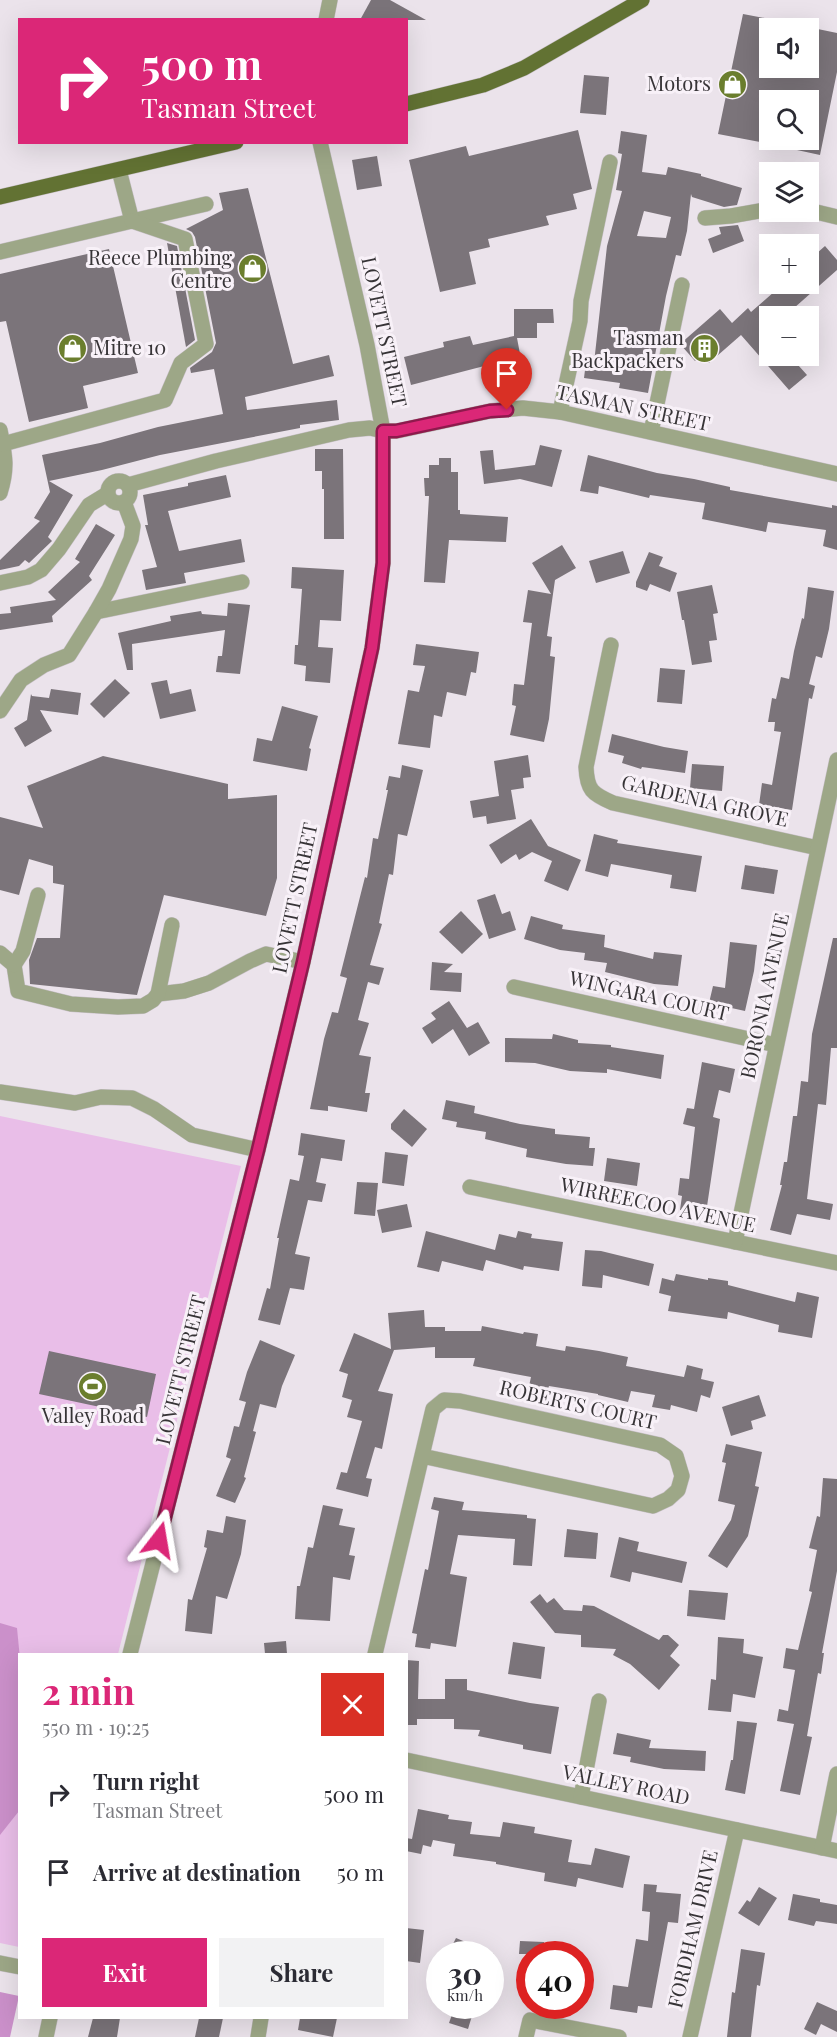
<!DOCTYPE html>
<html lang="en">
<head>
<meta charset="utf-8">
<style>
	:root { --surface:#fff; --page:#f2f2f3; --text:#2b2b33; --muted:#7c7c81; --accent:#db2777 }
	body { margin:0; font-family:"Playfair Display",serif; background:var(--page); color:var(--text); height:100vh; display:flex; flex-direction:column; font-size:22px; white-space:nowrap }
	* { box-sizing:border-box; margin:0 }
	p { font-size:20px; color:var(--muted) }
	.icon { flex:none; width:33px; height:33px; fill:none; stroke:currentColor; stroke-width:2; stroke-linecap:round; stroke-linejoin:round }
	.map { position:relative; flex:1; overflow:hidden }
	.drawer { position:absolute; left:18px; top:1653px; width:390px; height:366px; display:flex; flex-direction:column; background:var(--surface); border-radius:0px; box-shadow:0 6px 24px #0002 }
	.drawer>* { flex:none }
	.banner { position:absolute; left:18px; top:18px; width:390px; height:126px; border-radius:0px; box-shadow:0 6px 24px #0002; background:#db2777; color:#fff; overflow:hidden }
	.fabs { position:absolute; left:759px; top:18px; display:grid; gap:12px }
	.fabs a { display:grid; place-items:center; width:60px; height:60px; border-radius:0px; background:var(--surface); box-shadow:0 6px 24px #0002; font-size:30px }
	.speed { position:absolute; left:426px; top:1941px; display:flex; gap:12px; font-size:30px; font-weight:700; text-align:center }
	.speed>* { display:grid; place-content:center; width:78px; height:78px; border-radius:50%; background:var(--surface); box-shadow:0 6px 24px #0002; line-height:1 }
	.speed small { font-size:15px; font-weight:400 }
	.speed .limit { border:9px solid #d22; background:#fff; color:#111 }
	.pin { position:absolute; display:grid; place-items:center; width:51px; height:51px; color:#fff; margin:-62px -26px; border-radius:50% 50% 50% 0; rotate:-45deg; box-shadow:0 0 6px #0007 }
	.pin .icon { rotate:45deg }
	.me { position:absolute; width:66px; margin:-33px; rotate:14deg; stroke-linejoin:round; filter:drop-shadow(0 0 4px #0008) }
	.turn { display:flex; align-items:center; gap:21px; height:126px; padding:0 24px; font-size:27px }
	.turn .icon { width:78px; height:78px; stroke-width:2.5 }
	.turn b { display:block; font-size:42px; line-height:51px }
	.round { display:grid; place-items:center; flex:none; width:63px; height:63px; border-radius:0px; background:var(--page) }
	.summary { display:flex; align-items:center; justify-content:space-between; height:102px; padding:0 24px }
	h1 { font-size:36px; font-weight:700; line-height:45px; color:var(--accent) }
	.primary-button { display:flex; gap:12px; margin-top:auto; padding:12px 24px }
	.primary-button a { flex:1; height:69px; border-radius:0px; background:var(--accent); color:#fff; font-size:24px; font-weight:700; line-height:69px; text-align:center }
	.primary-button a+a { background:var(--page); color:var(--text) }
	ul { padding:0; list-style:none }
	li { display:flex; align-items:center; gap:18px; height:78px; padding:0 24px }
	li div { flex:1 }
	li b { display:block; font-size:22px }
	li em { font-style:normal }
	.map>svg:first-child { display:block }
	.green { fill:#e9bee8 }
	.forest { fill:#cb90ca }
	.building { fill:#7b747a; fill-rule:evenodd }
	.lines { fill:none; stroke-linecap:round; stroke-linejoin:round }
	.minor-casing { stroke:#c7c0c7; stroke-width:16 }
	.major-casing { stroke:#c7c0c7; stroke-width:16 }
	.minor { stroke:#9da787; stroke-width:15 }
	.major { stroke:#627233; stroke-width:15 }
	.route-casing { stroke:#8e194d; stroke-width:15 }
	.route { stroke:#db2777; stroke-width:10 }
	.labels { text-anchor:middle; stroke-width:6; stroke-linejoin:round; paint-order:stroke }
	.poi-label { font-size:20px; fill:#373437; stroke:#f8f1f8; text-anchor:end }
	.street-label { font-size:20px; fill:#373437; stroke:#f8f1f8 }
</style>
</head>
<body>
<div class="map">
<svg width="837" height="2037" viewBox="0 0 837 2037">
	<rect width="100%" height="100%" fill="#ebe3eb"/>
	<polygon class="green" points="0,1116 241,1166 118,1654 20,1654 19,1947 0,1943"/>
	<g class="forest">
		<polygon points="0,1623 17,1628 20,1659 19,1811 0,1835"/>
		<polygon points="0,1992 19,1996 10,2037 0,2037"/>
	</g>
	<g class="building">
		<polygon points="371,0 390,0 426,20 360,20"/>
		<polygon points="743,14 770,19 770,68 808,68 808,27 837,33 837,72 820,155 774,145 774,140 808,140 808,100 770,100 770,144 718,134"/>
		<polygon points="584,75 609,77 606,115 580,113"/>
		<polygon points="578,130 592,189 573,194 577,209 546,216 549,225 488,239 490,247 469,252 476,284 440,292 409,160 466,146 469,156"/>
		<path d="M621,131L647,135L642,172L666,175L668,167L701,174V176L742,188L737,205L730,206L724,207L692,197L691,194L687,231L681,256L676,255L666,296L648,393L619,388L620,383L584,378L586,362L594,363L607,246L622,191L616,190L622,154L618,153ZM644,211L671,217L666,238L637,236Z"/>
		<polygon points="377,156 382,186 357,190 352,160"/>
		<polygon points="248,188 293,364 329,355 334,376 245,397 247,410 337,400 339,420 300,425 300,428 160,455 102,470 49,481 73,495 48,537 52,541 29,563 25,560 19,566 0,570 0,560 40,521 34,518 50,492 42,455 100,443 158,427 223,414 214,369 191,373 190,368 212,352 216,343 195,237 192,232 186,229 223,210 219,193"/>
		<polygon points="738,225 744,241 713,253 708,239 721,234 719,227"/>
		<polygon points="167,243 177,246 195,340 186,347"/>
		<polygon points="825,246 837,260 837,270 785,316 770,316 770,356 790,356 807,375 789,390 741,335 709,363 702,355 695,361 680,344 720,309 732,323 748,308 751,312 783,284 808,284 808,261"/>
		<polygon points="109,249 138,373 83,386 88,408 29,422 6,321 0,322 0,274"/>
		<polygon points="514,309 553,309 554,323 537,323 537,338 517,338 523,370 494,375 492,364 411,385 404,357 444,347 443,342 470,336 473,345 514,336"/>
		<polygon points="540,445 562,450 552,487 520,479 484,484 480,451 493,450 495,470 535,465"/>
		<polygon points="315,449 343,449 344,539 324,539 324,489 322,489 322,471 315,471"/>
		<polygon points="588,455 657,473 694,479 730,487 730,490 832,508 832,505 837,506 837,550 823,546 826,530 768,522 766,532 702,519 705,503 650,495 649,498 599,486 598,494 580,491"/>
		<polygon points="439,458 451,458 451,472 458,472 458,510 460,510 460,514 508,517 506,542 449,540 445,583 424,582 429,496 425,496 424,478 429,478 429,465 439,465"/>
		<polygon points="226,475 231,497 168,511 179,551 241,539 245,562 184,573 186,583 146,590 142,570 157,567 145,525 148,525 143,495 188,486 188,483"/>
		<polygon points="96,524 115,535 89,576 92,580 52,616 53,622 0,630 0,614 11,613 10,607 56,600 48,592 80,562 75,559"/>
		<polygon points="562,545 576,568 555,580 547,636 552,637 550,656 555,657 549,719 544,742 510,735 516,706 512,705 514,684 524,685 532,623 523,622 528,590 551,594 532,563"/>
		<polygon points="623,551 630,573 596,583 589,561"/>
		<polygon points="649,552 663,557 659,566 677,573 670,592 650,584 647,591 636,587 636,582"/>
		<polygon points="292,567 344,570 341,621 320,620 318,647 333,648 330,683 305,681 306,666 294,664 295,645 298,645 302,589 291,588"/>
		<polygon points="712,585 718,613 713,614 717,640 709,641 712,662 692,665 684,620 682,620 677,592"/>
		<polygon points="808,587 834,591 829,629 822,658 816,656 809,684 815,686 812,699 809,698 792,810 759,805 762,783 772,785 781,732 774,731 775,722 768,722 772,698 776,699 781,677 789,679 794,651 802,618 804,619"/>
		<polygon points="228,603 250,605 240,674 216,672 218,656 222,656 225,630 132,644 133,670 127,670 118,633 171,621 170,616 201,611 202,614 227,616"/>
		<polygon points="416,644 479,652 476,673 471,672 466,696 447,692 442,717 434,715 430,748 398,744 408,690 419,692 425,666 413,665"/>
		<polygon points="660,668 685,670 682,704 657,702"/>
		<polygon points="115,679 130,693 104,718 90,704"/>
		<polygon points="167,680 170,694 191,689 196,711 160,719 151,683"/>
		<polygon points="51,689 81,693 78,715 40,710 52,731 25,747 14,728 27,720 31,694 32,696 49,698"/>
		<polygon points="282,706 318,716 309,748 311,749 307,771 253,761 257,738 272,741"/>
		<polygon points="612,734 664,747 688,751 685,773 642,767 641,769 622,763 624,756 608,752"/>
		<polygon points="528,755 531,777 523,778 524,788 511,790 516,819 487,824 486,816 473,818 470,801 499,796 494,761"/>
		<polygon points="103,756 228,784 228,799 277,795 277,878 266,916 164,895 137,995 30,984 29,960 37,938 60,938 64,885 53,883 53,866 29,859 19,895 0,890 0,817 43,828 27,786"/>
		<polygon points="692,764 724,766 722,791 690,788"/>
		<polygon points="402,765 423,770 407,836 398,834 393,875 389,874 379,923 382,924 370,965 384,968 379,985 368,982 358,1020 369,1023 359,1055 371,1057 365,1093 370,1093 367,1112 328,1106 328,1111 310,1109 324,1039 332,1012 338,1013 347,978 340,976 365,877 367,878 373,838 378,839 388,790 386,790 389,776 400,778"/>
		<polygon points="531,819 548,846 581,860 568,891 544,881 552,861 532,852 519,860 516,854 501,864 489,845"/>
		<polygon points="594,834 618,840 617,843 702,856 696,892 670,888 672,875 611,864 608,877 585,871"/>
		<polygon points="745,865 778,870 774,894 741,889"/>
		<polygon points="495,894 502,914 510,911 516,930 489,939 477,900"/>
		<polygon points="461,911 483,934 462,954 439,932"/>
		<polygon points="531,916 563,925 562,929 605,935 604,947 653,959 654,952 682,955 678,986 654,984 605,972 607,963 584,960 585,953 560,950 524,939"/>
		<polygon points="833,938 837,938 837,1048 831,1048 826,1105 818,1104 807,1199 833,1204 830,1220 797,1214 791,1235 770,1230 782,1185 780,1185 784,1162 787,1162 793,1116 797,1116 801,1081 808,1082 812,1034"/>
		<polygon points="730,942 757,945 754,971 745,1011 709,1003 713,986 725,988"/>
		<polygon points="432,962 453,964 444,972 462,973 461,992 430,990"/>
		<polygon points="449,1001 467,1028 478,1022 490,1043 469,1056 453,1029 432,1044 422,1028 436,1019 431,1013"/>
		<polygon points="553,1034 578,1040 578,1043 611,1045 611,1047 664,1055 661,1079 607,1069 607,1073 570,1071 535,1063 505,1062 505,1038 552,1039"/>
		<polygon points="702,1062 735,1069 730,1093 719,1090 713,1117 720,1119 706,1213 680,1210 682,1196 678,1195 680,1178 689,1179 695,1127 683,1124 687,1108 694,1109"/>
		<polygon points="446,1100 475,1106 474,1113 520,1124 555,1129 555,1134 590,1137 589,1148 595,1148 593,1166 566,1164 526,1157 527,1149 485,1139 486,1132 456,1127 457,1122 442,1119"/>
		<polygon points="404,1109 427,1129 412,1147 391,1129 391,1124"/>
		<polygon points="301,1133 345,1140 342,1161 321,1158 316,1182 326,1184 322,1202 308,1200 295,1254 310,1257 304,1290 290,1288 280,1325 258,1320 267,1288 270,1289 279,1238 277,1238 290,1179 299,1181 304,1156 298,1155"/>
		<polygon points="385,1152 408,1155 404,1186 382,1183"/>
		<polygon points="607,1158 640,1163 637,1186 604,1181"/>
		<polygon points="357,1182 378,1183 375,1216 354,1214"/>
		<polygon points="407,1204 412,1227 382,1233 377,1210"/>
		<polygon points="426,1231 495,1250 499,1234 516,1238 518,1231 532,1234 531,1238 563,1242 559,1271 524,1266 523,1270 486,1260 483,1271 442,1261 439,1272 417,1267"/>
		<polygon points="585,1250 601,1251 654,1264 649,1286 603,1275 602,1288 582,1286"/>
		<polygon points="676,1274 708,1280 708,1278 728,1281 728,1285 795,1302 797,1292 819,1297 812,1338 778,1332 779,1325 728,1312 727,1319 668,1311 671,1296 659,1293 662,1278 674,1281"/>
		<polygon points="424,1310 425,1327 445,1327 445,1331 481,1331 482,1326 523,1334 524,1332 538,1334 536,1346 565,1351 566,1346 599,1351 628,1357 626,1366 684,1377 687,1365 703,1369 701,1379 714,1382 710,1398 701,1395 697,1412 671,1405 670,1410 652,1407 655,1395 631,1391 628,1402 598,1395 598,1394 549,1386 548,1389 529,1386 531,1377 473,1366 475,1358 435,1358 435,1347 394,1350 378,1391 393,1394 382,1449 375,1447 366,1478 372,1479 368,1497 336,1489 341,1472 347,1473 362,1421 347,1417 352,1400 342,1397 348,1374 339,1371 354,1333 391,1349 388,1313"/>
		<polygon points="260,1340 295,1355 282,1386 276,1408 260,1404 253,1431 256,1432 244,1477 246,1478 235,1503 216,1496 231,1459 226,1457 234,1426 239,1427 246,1402 239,1400 247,1372"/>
		<polygon points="49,1351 156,1374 147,1417 39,1394"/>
		<polygon points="759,1395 766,1416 751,1421 753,1429 731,1436 722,1407"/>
		<polygon points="726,1444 762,1452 755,1486 759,1487 748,1536 727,1568 708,1556 731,1520 735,1505 718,1501 726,1463 722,1462"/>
		<polygon points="823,1478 837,1479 837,1571 822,1653 824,1653 821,1674 818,1673 807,1736 812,1737 800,1795 780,1791 794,1724 777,1721 779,1709 788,1711 795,1670 783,1668 786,1648 798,1650 812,1592 809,1591 817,1550 809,1548 817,1516 820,1517"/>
		<polygon points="434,1497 464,1502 462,1510 527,1515 527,1518 536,1519 532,1566 513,1565 515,1539 458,1535 450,1574 467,1577 456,1647 431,1643 430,1649 415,1647 417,1634 412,1633 425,1569 428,1570 439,1511 431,1509"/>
		<polygon points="323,1505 343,1509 339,1525 355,1528 349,1555 355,1556 350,1580 333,1577 330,1621 295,1619 297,1586 300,1586 308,1547 313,1548"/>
		<polygon points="226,1516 246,1520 241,1554 227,1599 216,1596 212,1634 185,1631 188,1599 192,1600 207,1548 204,1547 207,1530 223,1533"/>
		<polygon points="567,1529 598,1533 596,1559 564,1557"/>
		<polygon points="619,1537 639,1542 637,1551 687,1562 682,1583 632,1572 630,1582 610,1577"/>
		<polygon points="689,1590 728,1593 725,1620 687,1616"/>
		<polygon points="540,1594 547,1603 554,1598 564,1610 582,1611 583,1605 594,1606 659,1640 663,1635 668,1635 679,1645 670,1656 680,1665 659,1690 630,1664 613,1655 616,1649 581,1647 581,1635 555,1633 530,1602"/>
		<polygon points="718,1637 744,1639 743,1653 763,1657 755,1698 733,1694 731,1712 708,1710 711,1679 716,1680"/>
		<polygon points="286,1641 287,1654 265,1654 264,1643"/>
		<polygon points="513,1642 545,1647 541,1679 508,1674"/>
		<polygon points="406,1660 419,1661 418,1699 445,1699 445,1679 467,1679 467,1690 530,1703 559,1707 551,1754 523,1749 523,1745 478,1736 480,1730 454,1729 454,1719 417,1719 417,1725 406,1725"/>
		<polygon points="737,1721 757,1723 745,1794 725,1790 731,1760 733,1760"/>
		<polygon points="617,1733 651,1740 649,1748 706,1751 705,1771 664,1769 630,1762 631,1757 613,1754"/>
		<polygon points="418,1809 449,1815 448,1819 472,1822 470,1834 500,1837 503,1822 535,1827 534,1833 572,1840 568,1862 591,1865 595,1848 630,1856 623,1888 578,1878 576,1887 544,1881 545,1873 496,1864 496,1862 453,1856 455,1844 433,1840 431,1847 423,1845 421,1854 406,1851 406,1838 412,1839"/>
		<polygon points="644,1884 657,1885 656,1892 681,1894 678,1923 668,1922 652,2008 638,2006 637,2013 610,2009 613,1985 628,1987 636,1939 648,1941 650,1912 642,1911"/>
		<polygon points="759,1887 777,1898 759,1926 738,1913 747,1900 750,1902"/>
		<polygon points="793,1894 820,1899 820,1902 837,1905 837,1924 816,1921 814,1926 788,1920"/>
		<polygon points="406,1928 424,1930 420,1963 406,1961"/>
		<polygon points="456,1938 494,1954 448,1954"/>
		<polygon points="520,1941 544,1942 544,1954 519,1954"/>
		<polygon points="741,1949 765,1953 760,1986 757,1985 751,2037 727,2037 732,1992 735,1993"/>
		<polygon points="817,2002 837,2011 837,2032 821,2024 816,2035 804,2029"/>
		<polygon points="455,2006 475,2006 468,2029 449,2023"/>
		<polygon points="93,2018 120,2018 117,2037 88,2037"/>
		<polygon points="199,2018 223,2018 219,2037 195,2037"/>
		<polygon points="300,2018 337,2018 333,2037 298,2030"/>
	</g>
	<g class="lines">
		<defs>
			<g id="minor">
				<polyline points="326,20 330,0"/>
				<polyline points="808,210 837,217"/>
				<polyline points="705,218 731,216 770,209"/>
				<polyline points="132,221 206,204"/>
				<polyline points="0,252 132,221 119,170"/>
				<polyline points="560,412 580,321 581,301 610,162"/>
				<path d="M0,430C5,455 8,468 0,493"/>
				<polyline points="651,432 682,285"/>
				<polyline points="3,444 165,400 181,363 206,344 185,239 132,221"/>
				<circle cx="119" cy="492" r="11"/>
				<polyline points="128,485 216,461 349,430 370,428 383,431 397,431 490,411 523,408 560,412 837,474"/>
				<polyline points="0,583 28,577 41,570 59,549 89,505 107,494"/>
				<polyline points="96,612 242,582"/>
				<path d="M611,645L586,767C587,790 592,794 613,803L818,848"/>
				<polyline points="0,711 21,680 44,665 69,655 96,612 109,589 131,539 133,526 124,502"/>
				<polyline points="0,953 14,965 18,991 71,1004 118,1007 143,1006 153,1000 158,994 184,991 209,983 250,961 266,954 303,962"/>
				<polyline points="14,965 23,951 38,895"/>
				<polyline points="514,987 776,1045"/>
				<polyline points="158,994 172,925"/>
				<polyline points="0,1092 75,1103 101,1097 132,1098 154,1109 192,1135 258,1150"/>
				<polyline points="470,1187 837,1263"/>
				<polyline points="735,1242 837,760"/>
				<polyline points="130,1654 258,1150 303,962 372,648 383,563 383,431 367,345 320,142"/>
				<polyline points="375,1654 433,1409 444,1400 460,1401 660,1445 676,1456 682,1476 678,1490 668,1499 653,1506 422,1456"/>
				<polyline points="406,1760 837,1851"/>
				<polyline points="581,1797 599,1701"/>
				<polyline points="822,1848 837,1774"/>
				<polyline points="0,1963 20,1967"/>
				<polyline points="46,2037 50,2018"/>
				<polyline points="258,2037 261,2018"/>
				<polyline points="526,2037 530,2020 619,2037"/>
				<polyline points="690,2037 737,1830"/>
			</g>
			<g id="major">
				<polyline points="406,104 483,85 524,68 642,0"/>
				<polyline points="0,197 236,142"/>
			</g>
		</defs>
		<use href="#minor" class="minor-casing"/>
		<use href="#major" class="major-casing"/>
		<use href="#minor" class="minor"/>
		<use href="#major" class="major"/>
	</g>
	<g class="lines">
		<defs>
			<polyline id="route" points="159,1540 258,1150 303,962 372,648 383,563 383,431 396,431 490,411 507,410"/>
		</defs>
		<use href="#route" class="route-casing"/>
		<use href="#route" class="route"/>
	</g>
	<defs>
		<symbol id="shop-disc" viewBox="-11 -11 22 22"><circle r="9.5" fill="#6b7e2e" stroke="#f8f1f8"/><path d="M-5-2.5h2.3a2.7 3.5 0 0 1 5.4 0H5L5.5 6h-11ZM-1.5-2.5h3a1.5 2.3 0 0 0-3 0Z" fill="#fff"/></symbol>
		<symbol id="building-disc" viewBox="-11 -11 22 22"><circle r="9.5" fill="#6b7e2e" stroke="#f8f1f8"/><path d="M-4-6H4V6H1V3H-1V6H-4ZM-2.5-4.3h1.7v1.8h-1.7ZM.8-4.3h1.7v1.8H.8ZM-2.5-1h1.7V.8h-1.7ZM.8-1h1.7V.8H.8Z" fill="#fff"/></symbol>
		<symbol id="stadium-disc" viewBox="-11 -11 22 22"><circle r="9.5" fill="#6b7e2e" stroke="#f8f1f8"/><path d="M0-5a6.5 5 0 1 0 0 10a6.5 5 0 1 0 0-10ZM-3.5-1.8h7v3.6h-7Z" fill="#fff"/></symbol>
	</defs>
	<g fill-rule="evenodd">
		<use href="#shop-disc" x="716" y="68" width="33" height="33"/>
		<use href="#shop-disc" x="236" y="252" width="33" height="33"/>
		<use href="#shop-disc" x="56" y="332" width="33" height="33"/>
		<use href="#building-disc" x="688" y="332" width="33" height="33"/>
		<use href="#stadium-disc" x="76" y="1370" width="33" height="33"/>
	</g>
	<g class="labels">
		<g class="poi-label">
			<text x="711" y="91">Motors</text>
			<text x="232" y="265">Reece Plumbing<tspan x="232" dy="23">Centre</tspan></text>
			<text x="684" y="345">Tasman<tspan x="684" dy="23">Backpackers</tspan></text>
			<text x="93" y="355" text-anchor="start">Mitre 10</text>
			<text x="93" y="1423" text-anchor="middle">Valley Road</text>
		</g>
		<g class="street-label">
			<text transform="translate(384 332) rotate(78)" y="7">LOVETT STREET</text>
			<text transform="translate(633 408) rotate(12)" y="7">TASMAN STREET</text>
			<text transform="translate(705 801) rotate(13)" y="7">GARDENIA GROVE</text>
			<text transform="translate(295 898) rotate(-78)" y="7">LOVETT STREET</text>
			<text transform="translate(649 996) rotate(13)" y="7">WINGARA COURT</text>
			<text transform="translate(765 996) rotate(-78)" y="7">BORONIA AVENUE</text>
			<text transform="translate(658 1205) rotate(12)" y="7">WIRREECOO AVENUE</text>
			<text transform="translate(181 1370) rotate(-76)" y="7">LOVETT STREET</text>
			<text transform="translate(578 1405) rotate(13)" y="7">ROBERTS COURT</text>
			<text transform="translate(626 1785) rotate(12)" y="7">VALLEY ROAD</text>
			<text transform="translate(693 1929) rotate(-77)" y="7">FORDHAM DRIVE</text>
		</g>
	</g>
</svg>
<div class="fabs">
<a><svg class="icon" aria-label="sound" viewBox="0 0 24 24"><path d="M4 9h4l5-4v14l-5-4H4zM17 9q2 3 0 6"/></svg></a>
<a><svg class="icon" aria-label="search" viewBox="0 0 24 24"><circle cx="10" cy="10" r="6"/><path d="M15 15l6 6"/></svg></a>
<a><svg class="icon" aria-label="layers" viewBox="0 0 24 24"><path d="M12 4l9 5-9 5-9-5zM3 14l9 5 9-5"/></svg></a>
<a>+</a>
<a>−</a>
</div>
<div class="speed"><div>30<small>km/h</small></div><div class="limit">40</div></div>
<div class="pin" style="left:507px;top:410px;background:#d93025"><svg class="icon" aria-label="arrive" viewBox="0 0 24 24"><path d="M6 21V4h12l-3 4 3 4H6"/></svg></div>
<svg class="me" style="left:159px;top:1540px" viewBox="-20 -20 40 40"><path d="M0-17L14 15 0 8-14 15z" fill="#db2777" stroke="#fff" stroke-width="4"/></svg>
<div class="banner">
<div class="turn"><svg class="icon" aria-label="right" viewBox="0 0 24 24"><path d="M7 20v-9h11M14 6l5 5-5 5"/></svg><div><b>500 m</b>Tasman Street</div></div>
</div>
<section class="drawer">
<div class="summary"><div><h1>2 min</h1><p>550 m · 19:25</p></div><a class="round" style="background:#d93025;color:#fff"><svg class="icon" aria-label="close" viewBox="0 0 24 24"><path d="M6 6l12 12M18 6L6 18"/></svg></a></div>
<ul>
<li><svg class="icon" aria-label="right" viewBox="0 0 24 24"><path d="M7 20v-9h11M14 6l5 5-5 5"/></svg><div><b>Turn right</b><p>Tasman Street</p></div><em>500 m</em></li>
<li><svg class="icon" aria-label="arrive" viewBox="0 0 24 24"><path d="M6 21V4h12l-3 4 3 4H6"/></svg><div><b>Arrive at destination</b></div><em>50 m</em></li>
</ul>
<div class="primary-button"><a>Exit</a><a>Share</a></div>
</section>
</div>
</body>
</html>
